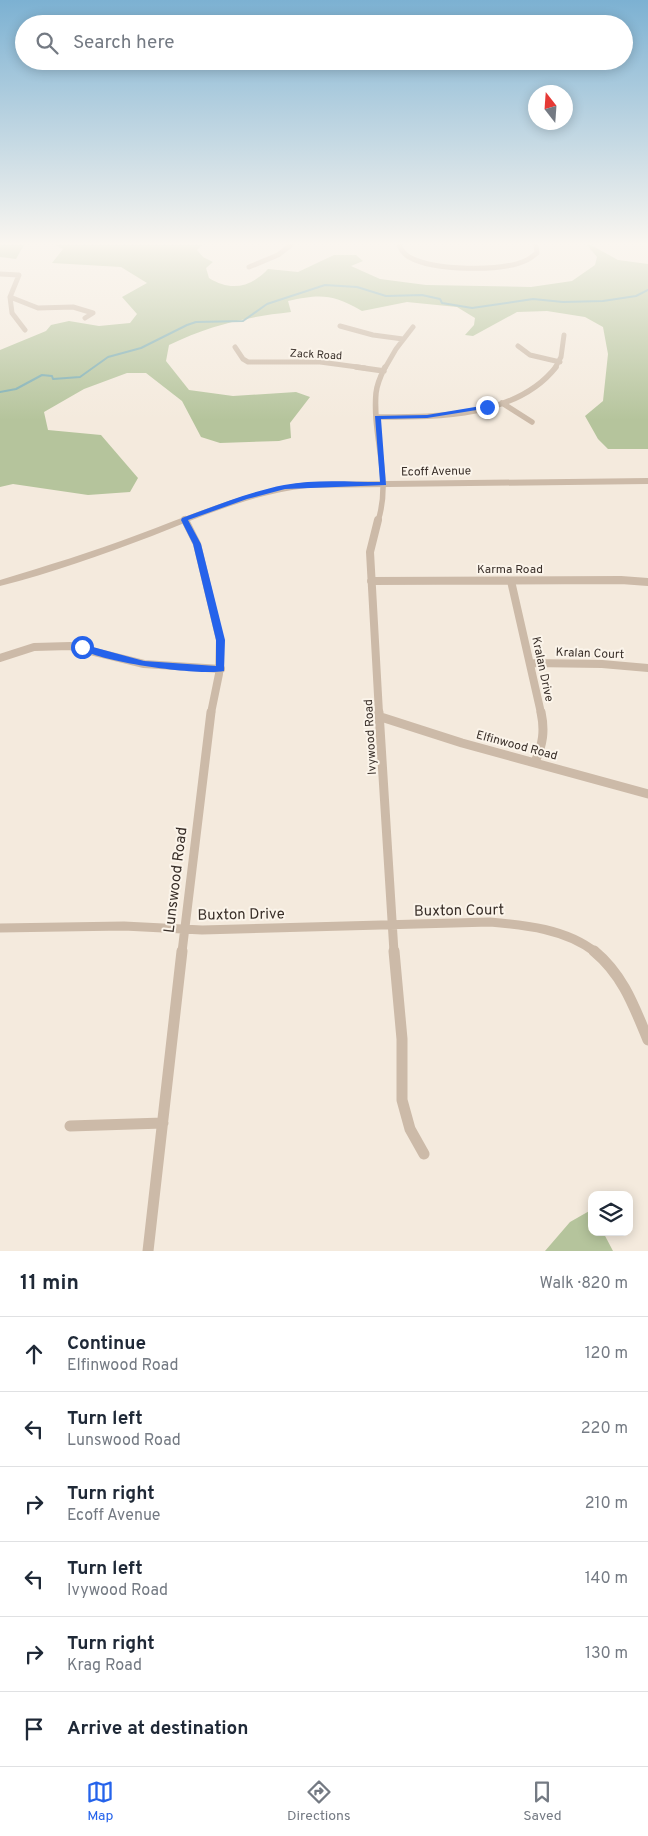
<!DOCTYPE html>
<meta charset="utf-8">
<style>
:root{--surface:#fff;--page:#f6f6f7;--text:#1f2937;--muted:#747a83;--line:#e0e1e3;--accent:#2563eb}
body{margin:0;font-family:Overpass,sans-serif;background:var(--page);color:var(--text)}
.controls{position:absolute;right:15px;bottom:15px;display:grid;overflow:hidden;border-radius:10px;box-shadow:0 2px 12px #0003}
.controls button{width:45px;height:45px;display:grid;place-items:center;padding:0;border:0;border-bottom:1px solid var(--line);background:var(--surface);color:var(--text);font:25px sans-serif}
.compass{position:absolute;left:528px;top:85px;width:45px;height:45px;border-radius:50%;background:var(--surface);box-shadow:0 2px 12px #0003;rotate:343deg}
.stop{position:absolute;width:15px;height:15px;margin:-11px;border:4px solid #2563eb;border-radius:50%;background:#fff}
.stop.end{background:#2563eb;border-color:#fff;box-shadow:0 1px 5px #0008}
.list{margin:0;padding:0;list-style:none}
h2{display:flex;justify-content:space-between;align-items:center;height:65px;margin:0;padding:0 20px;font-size:21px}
h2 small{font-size:16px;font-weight:400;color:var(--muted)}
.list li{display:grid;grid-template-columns:32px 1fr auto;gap:15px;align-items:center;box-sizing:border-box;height:75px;padding:0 20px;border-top:1px solid var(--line)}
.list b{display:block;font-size:19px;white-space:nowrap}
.list p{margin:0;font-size:16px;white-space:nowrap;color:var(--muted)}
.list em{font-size:16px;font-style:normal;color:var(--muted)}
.icon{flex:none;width:28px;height:28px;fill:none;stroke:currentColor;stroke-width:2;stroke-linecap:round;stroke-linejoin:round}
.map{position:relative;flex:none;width:648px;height:1251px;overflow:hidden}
.search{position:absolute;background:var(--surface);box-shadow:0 2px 12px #0003;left:15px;right:15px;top:15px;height:55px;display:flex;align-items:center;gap:12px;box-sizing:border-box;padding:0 18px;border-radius:28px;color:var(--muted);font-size:19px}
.sheet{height:515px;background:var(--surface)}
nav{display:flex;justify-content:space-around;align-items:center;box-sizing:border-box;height:70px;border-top:1px solid var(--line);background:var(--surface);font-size:14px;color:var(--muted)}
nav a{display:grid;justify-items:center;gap:2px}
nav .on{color:var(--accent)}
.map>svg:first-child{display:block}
</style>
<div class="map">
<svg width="648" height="1251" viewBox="0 0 648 1251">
<rect width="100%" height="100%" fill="#f4eadd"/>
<path fill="#b5c49c" d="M 0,245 L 24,245 L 16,259 L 0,257 Z
M 55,245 L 205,245 L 201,246 L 197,250 L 203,257 L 213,262 L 206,268 L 209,278 C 231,292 251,287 268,269 L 298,272 L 334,255 L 356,255 L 363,261 L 351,266 L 380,279 L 426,285 L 531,287 L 572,281 L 595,265 L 597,257 L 587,245 L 591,245 L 618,260 L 648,264 L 648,449 L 608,449 L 598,439 L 585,416 L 603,401 L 608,354 L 603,327 L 585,317 L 547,311 L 517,312 L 473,336 L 465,335 L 474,325 L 475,318 L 457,307 L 407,302 L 362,311 C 332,294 321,294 288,301 L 291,312 C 246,317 210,325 169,345 L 166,361 L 189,390 L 233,396 L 296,392 L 310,397 L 290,423 L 291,438 L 279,441 L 220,443 L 201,437 L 182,401 L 146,373 L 127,373 L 84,389 L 44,412 L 48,430 L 101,435 L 138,478 L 130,492 L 88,495 L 13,484 L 0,487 L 0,350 L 46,331 L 51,325 L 69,321 L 99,326 L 130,323 L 137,314 L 122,297 L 147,283 L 121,267 L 52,263 L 63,249 Z
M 591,1210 L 592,1232 L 603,1232 L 613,1251 L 545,1251 L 570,1222 Z"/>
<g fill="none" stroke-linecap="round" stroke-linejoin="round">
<path stroke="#7badb2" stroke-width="2" d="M 0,392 L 16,389 L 42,375 L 52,376 L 53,379 L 80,377 L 108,357 L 141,348 L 187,325 L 196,322 L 243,321 L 267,304 L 325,285 L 357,287 L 386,296 L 422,295 L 440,299 L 442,303 L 472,308 L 533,299 L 563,302 L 603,301 L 636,296 L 648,290"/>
<path stroke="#ccbaa8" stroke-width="5" d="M 399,245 C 401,250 404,254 409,257 C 434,271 502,272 527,260 C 531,258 534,255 537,253 L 536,245
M 249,267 L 278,255 L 291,245
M 0,274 L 19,275 L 10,297 L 38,308 L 73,307 L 93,313 L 85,318
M 10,297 L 12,313 L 25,330
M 340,326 L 373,335 L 403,339
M 518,346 L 530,355 L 560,362
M 235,347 L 243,359 L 248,362 L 320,362 L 365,368
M 385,368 L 396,349 L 413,327
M 555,368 L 561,357 L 564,335"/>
<path stroke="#ccbaa8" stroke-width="5.5" d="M 356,367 L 384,371
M 502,403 L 532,422
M 377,417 C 436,417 516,418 556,367
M 184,519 L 185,521
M 378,521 C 392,478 372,437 376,393 C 377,384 381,375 385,367"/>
<path stroke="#ccbaa8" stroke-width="8" d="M 185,520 L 197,544 L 220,640 L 219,674 L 211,713
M 378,520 L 370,552 L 379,713
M 371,581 L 621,580 L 648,582
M 511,581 L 541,713
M 0,658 L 34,647 L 70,646 L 144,664 L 221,669
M 531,663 L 602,664 L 648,668"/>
<path stroke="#ccbaa8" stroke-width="9" d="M 379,712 L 394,952
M 381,717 L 462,743 L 648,794
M 535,762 C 543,744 545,731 541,712
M 0,928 L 124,926 L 202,930 L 490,922 C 525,925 566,929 595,952
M 182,952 L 211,712"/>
<path stroke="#ccbaa8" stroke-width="11" d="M 394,951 L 402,1039 L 402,1100 L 410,1129 L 424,1154
M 594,951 C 623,975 634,1006 648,1040
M 70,1126 L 163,1123
M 148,1251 L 182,951"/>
<path fill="#ccbaa8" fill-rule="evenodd" d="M 648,478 L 648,484 L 307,488 C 252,494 203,516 152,536 C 102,555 51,573 0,586 L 0,580 C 46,566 92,552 137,535 C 194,514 247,490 307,482 Z"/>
</g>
<linearGradient id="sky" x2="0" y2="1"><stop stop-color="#7cb1d2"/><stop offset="0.58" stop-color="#faf6f0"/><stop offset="1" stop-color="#faf6f0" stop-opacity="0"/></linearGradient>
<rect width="648" height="420" fill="url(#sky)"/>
<path fill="#2563eb" d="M 487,405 L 489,408 L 427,418 L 381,419 L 386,485 L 285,489 L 247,499 L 188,520 L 201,544 L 225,640 L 224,671 C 200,676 95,662 78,647 L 82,644 L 144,661 L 216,666 L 216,640 L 193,544 L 181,520 L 182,518 C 215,506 249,492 284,485 C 315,479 349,482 380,482 L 375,416 L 427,415 Z"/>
<g text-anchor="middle" stroke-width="4" stroke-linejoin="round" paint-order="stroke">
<g font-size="11" fill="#392f29" stroke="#fbf4ea">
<text transform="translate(316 354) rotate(3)" y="4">Zack Road</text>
</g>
<g font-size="12" fill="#392f29" stroke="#fbf4ea">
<text transform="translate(436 471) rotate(-1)" y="4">Ecoff Avenue</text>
<text x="510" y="573">Karma Road</text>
<text transform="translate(590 653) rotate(2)" y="4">Kralan Court</text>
<text transform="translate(543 669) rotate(78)" y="4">Kralan Drive</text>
<text transform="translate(370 737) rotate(-93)" y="4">Ivywood Road</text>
<text transform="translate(517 745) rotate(15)" y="4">Elfinwood Road</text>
</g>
<g font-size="15" fill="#392f29" stroke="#fbf4ea">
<text transform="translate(175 880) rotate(-83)" y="5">Lunswood Road</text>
<text transform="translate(459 910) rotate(-1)" y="5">Buxton Court</text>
<text transform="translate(241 914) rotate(-1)" y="5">Buxton Drive</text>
</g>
</g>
</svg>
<div class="controls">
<button><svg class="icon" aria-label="layers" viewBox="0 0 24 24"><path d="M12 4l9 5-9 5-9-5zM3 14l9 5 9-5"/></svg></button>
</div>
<svg class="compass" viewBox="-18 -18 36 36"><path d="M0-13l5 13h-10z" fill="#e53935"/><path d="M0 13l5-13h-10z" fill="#747a83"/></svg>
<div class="stop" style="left:82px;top:647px"></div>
<div class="stop end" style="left:487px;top:407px"></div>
<div class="search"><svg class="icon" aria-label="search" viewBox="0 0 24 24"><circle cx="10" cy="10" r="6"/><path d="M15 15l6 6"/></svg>Search here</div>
</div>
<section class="sheet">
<h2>11 min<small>Walk · 820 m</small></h2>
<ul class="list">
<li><svg class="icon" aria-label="ahead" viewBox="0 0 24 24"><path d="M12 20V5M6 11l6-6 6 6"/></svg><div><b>Continue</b><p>Elfinwood Road</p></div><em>120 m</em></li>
<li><svg class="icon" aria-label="left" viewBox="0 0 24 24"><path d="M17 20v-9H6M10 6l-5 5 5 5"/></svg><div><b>Turn left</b><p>Lunswood Road</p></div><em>220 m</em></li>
<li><svg class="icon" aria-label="right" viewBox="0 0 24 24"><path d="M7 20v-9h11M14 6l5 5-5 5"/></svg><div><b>Turn right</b><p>Ecoff Avenue</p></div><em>210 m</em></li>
<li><svg class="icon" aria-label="left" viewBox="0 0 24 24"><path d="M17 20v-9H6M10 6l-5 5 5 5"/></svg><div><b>Turn left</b><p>Ivywood Road</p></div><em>140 m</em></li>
<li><svg class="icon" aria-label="right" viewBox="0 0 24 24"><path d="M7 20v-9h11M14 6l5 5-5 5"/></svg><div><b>Turn right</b><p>Krag Road</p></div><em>130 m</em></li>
<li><svg class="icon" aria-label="arrive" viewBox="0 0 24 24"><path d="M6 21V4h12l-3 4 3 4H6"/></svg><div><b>Arrive at destination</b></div></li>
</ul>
</section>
<nav>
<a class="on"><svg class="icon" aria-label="map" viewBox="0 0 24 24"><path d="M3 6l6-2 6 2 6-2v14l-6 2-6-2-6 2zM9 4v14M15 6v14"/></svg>Map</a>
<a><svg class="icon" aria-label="directions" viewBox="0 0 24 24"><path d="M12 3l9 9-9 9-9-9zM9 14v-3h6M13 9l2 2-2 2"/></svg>Directions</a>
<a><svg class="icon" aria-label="saved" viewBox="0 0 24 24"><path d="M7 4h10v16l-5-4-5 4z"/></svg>Saved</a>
</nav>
